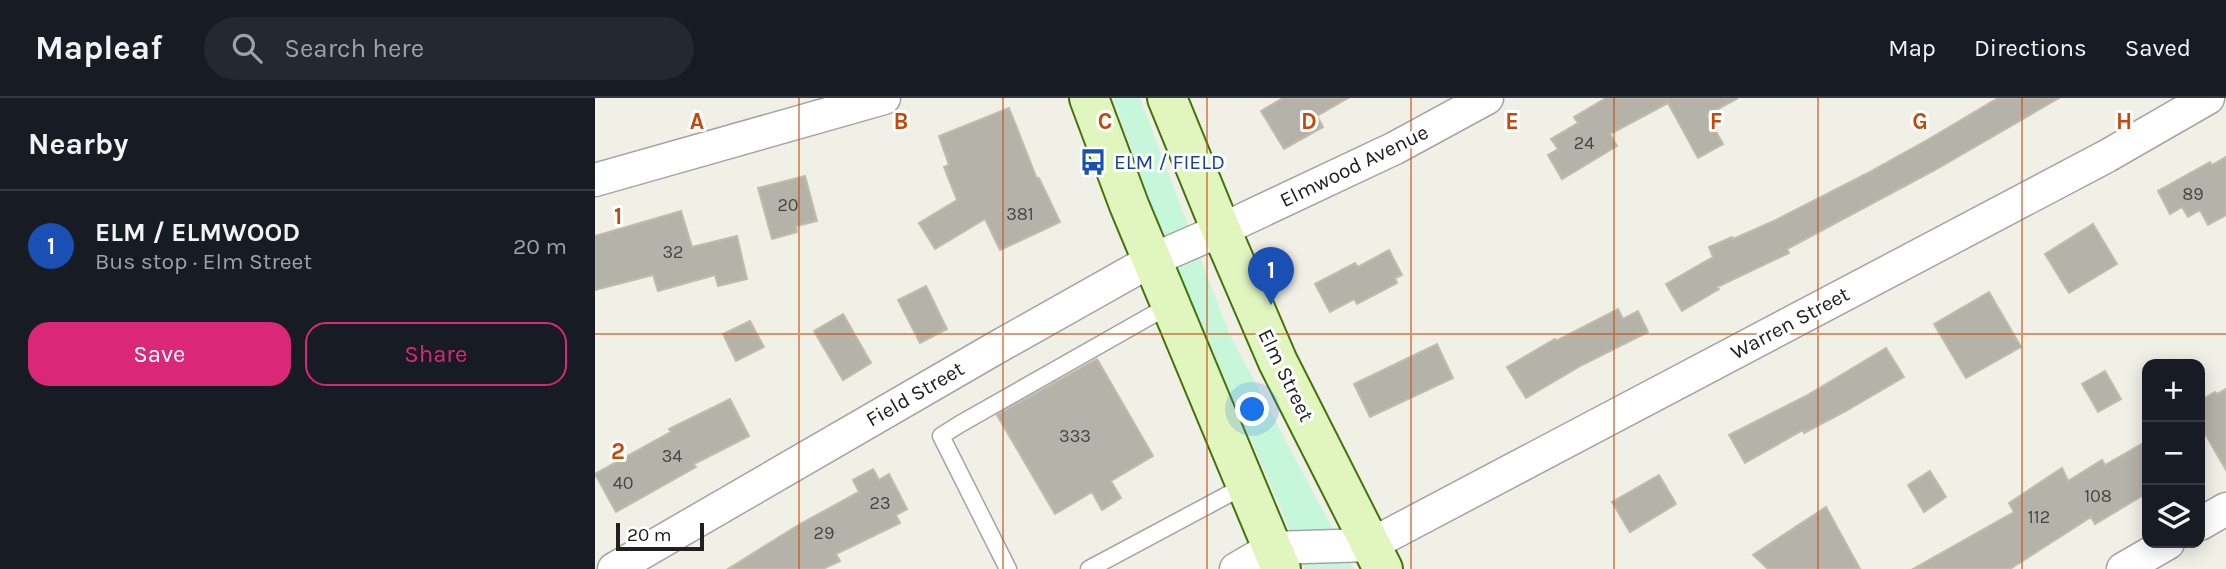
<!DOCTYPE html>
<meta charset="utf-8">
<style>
:root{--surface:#171b24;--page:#242831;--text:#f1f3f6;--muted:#9ea1a6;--line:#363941;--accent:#db2777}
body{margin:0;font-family:Karla,sans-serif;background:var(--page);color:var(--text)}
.controls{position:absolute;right:21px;bottom:21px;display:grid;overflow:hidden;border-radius:14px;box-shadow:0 4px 18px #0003}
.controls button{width:63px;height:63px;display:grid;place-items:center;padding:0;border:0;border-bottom:2px solid var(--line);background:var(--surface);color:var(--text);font:35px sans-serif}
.scale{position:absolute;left:21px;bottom:18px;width:88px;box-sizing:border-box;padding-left:7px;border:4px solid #202020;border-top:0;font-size:19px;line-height:24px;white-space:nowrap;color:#202020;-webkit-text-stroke:5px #fff;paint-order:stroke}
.you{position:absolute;left:658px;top:312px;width:24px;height:24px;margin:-18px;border:5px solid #fff;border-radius:50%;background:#1a73e8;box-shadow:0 0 0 10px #1a73e833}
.badge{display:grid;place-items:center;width:46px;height:46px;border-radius:50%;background:var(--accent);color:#fff;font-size:23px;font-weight:700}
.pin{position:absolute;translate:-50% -58px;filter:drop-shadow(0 2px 4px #0008)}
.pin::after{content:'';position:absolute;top:37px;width:24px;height:21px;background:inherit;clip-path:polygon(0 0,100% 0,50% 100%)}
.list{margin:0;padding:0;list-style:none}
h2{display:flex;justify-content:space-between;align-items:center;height:91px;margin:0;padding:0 28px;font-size:30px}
h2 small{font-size:23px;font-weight:400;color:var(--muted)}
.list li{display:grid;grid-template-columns:46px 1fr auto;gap:21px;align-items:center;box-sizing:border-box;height:112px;padding:0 28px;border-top:2px solid var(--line)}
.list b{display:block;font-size:26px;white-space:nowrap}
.list p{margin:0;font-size:23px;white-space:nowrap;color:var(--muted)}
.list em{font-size:23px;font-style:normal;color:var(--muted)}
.actions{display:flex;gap:14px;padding:21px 28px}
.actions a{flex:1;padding:16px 0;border:2px solid var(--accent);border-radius:21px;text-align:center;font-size:24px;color:var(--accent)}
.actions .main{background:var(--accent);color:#fff}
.icon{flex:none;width:38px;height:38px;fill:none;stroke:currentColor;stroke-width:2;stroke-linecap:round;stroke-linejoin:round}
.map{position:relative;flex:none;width:1631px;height:471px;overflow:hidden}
header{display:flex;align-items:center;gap:42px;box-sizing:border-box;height:98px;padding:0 35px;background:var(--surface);border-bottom:2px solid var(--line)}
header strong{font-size:33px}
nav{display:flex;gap:38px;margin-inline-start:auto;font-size:24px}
.search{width:490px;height:63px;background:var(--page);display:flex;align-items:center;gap:18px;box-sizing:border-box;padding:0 24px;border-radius:38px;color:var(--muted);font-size:26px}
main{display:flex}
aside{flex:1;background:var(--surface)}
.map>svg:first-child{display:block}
</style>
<header>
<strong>Mapleaf</strong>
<div class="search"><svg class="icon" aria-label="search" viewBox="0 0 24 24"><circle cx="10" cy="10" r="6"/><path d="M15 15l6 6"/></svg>Search here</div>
<nav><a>Map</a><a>Directions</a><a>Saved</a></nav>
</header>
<main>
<aside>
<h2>Nearby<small></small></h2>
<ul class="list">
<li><span class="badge" style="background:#1a4fb4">1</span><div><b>ELM / ELMWOOD</b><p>Bus stop · Elm Street</p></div><em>20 m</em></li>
</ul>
<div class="actions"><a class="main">Save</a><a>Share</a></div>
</aside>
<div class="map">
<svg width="1631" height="471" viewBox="0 0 1631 471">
<rect width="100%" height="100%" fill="#f0f0e7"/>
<path fill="#c7f7db" d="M 518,0 L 545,0 L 634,235 L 759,471 L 709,471 L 693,428 L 561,121 Z"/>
<path fill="#b5b3a9" stroke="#c1bcaa" stroke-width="2" d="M 688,0 L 753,0 L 722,18 L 728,29 L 689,51 L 666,13 Z
M 1011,0 L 1143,0 L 1112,17 L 1128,46 L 1103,60 L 1073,5 L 1015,36 L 1022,48 L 967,81 L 953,57 L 963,51 L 956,41 L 983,25 L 979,19 Z
M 1403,0 L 1464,0 L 1340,72 L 1192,151 L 1194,155 L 1122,189 L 1124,191 L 1087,213 L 1071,186 L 1118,159 L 1114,149 L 1137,139 L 1138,141 L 1179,123 L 1271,76 L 1334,41 Z
M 414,10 L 442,81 L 444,80 L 465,124 L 405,152 L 390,121 L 340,151 L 324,125 L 362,102 L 349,69 L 354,67 L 344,38 Z
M 1631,59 L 1631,117 L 1613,127 L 1605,112 L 1593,119 L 1587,109 L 1575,116 L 1563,93 L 1615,64 L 1617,67 Z
M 210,78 L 222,123 L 201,128 L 202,134 L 177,141 L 163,90 Z
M 86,113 L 97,149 L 142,138 L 152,181 L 123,188 L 120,177 L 63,193 L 58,177 L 0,192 L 0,138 Z
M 1498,126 L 1522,166 L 1474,195 L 1450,156 Z
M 794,152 L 807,177 L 800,180 L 802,185 L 762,206 L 759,201 L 735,214 L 720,186 L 760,165 L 763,169 Z
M 331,188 L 352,231 L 325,245 L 303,202 Z
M 1394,194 L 1426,249 L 1371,280 L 1339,226 Z
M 1023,211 L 1028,221 L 1043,213 L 1053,234 L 987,267 L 931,300 L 912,269 L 960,241 L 961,243 Z
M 248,216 L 276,265 L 248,282 L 219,233 Z
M 155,223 L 169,249 L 141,263 L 128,236 Z
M 842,246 L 858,280 L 775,319 L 759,286 Z
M 1291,250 L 1309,279 L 1251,313 L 1209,335 L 1208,332 L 1150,365 L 1134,337 L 1211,298 Z
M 502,261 L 558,358 L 516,383 L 526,400 L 507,412 L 497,394 L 460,416 L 402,317 Z
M 1510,273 L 1526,301 L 1503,314 L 1487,286 Z
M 1631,291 L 1631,372 L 1605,327 L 1605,303 L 1620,294 L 1622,296 Z
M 135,301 L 154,338 L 99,366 L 101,369 L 21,414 L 0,376 L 76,334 L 74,331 Z
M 1552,343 L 1552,395 L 1500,426 L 1496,419 L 1415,471 L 1318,471 L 1419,414 L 1414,405 L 1467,370 L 1473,383 L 1507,362 L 1510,367 Z
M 278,371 L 284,382 L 294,376 L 312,411 L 301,417 L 305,425 L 241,456 L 245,463 L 228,471 L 133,471 L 205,426 L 264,394 L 258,382 Z
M 1335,373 L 1351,399 L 1329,414 L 1313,387 Z
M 1064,377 L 1081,406 L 1035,434 L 1017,404 Z
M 1231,409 L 1265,471 L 1173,471 L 1158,457 Z"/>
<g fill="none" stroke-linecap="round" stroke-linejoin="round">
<defs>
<path id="lane" d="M 413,471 L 346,338 L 365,326 L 575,207
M 494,471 L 651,387"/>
<path id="street" d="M 0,82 L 289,0
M 1605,426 L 1631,411
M 19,471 L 399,251 L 557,162 L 626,132 L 800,50 L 892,0
M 641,471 L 677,450 L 775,447 L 1512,58 L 1613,0
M 1528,471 L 1573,445"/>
<path id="secondary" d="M 494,0 L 534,107 L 686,471
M 572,0 L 626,132 L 683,264 L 788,471"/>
</defs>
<use href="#lane" stroke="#a4a4a4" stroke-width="19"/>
<use href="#street" stroke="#a4a4a4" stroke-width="35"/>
<use href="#secondary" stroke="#45730b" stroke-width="42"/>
<use href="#lane" stroke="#fff" stroke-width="16"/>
<use href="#street" stroke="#fff" stroke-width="32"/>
<use href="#secondary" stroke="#e1f6be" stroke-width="38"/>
</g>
<path fill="none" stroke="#c5490b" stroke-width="2" stroke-opacity="0.55" d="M 204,0 L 204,471M 408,0 L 408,471M 612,0 L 612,471M 816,0 L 816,471M 1019,0 L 1019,471M 1223,0 L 1223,471M 1427,0 L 1427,471M 0,236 L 1631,236"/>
<defs>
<symbol id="bus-bare" viewBox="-9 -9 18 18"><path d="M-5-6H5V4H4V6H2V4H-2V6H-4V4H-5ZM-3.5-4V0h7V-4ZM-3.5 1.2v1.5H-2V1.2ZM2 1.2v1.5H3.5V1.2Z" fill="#1a4fb4" stroke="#fff" stroke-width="2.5" paint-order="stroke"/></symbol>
</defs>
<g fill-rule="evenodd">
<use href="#bus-bare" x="479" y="45" width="38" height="38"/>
</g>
<g text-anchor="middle" stroke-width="6" stroke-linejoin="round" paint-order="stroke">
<g font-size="18" fill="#454542">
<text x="989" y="51">24</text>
<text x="1598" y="102">89</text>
<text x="193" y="113">20</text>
<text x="425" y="122">381</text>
<text x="78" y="160">32</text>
<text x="480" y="344">333</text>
<text x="77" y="364">34</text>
<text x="28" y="391">40</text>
<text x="1503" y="404">108</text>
<text x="285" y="411">23</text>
<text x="1444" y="425">112</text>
<text x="229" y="441">29</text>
</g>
<g font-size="21" fill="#164399" stroke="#fff" text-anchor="start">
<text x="519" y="71">ELM / FIELD</text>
</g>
<g font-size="21" fill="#202020" stroke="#fff">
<text transform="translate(759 68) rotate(-26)" y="7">Elmwood Avenue</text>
<text transform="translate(1195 225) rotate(-28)" y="7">Warren Street</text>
<text transform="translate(691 277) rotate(64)" y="7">Elm Street</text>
<text transform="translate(320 296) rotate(-30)" y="7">Field Street</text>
</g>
</g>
<g font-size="23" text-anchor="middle" font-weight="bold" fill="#c5490b" stroke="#fff" stroke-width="6" stroke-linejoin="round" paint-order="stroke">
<text x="102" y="31">A</text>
<text x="306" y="31">B</text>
<text x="510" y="31">C</text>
<text x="714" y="31">D</text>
<text x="917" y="31">E</text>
<text x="1121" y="31">F</text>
<text x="1325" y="31">G</text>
<text x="1529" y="31">H</text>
<text x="23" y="126">1</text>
<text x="23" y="361">2</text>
</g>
</svg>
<div class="controls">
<button>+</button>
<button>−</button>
<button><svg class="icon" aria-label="layers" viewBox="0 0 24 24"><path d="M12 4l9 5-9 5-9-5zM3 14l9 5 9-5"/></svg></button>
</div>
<div class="scale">20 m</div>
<div class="you"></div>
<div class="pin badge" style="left:676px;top:207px;background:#1a4fb4">1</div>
</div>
</main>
